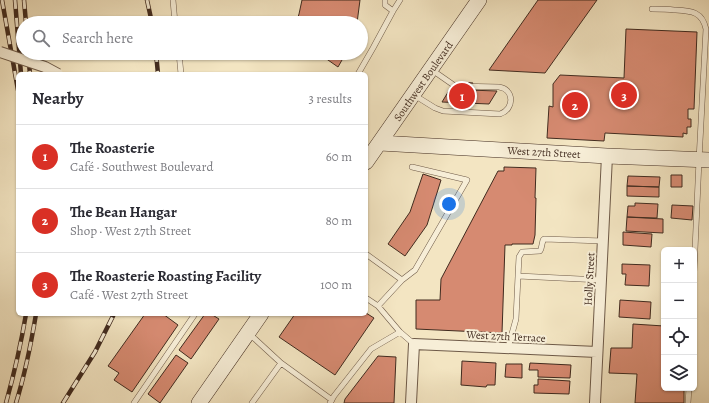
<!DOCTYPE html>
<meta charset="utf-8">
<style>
:root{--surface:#fff;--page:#f2f2f3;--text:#2b2b33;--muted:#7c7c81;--line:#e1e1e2;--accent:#d93025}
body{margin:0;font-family:Alegreya,serif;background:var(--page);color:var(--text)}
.controls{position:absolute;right:12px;bottom:12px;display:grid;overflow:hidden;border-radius:6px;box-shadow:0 1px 3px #0004}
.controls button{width:36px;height:36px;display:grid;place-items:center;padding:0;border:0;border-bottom:1px solid var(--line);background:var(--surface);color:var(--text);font:20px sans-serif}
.you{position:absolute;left:449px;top:204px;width:14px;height:14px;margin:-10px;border:3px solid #fff;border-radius:50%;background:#1a73e8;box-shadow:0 0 0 6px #1a73e833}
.badge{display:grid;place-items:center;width:26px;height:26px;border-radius:50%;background:var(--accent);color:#fff;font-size:13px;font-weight:700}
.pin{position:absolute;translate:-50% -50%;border:2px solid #fff;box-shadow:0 1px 4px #0006}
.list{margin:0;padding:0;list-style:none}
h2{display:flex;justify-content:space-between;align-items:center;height:52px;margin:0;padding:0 16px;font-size:17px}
h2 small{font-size:13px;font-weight:400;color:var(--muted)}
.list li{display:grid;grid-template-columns:26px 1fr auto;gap:12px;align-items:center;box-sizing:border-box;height:64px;padding:0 16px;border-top:1px solid var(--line)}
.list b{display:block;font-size:15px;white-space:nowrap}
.list p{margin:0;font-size:13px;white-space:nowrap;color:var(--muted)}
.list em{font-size:13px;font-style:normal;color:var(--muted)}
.icon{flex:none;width:22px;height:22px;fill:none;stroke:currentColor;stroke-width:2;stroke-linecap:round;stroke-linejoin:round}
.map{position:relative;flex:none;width:709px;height:403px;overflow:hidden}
.search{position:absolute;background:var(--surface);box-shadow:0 1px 3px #0004;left:16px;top:16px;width:352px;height:44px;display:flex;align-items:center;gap:10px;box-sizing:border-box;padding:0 14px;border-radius:22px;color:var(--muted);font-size:15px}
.panel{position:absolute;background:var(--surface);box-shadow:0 1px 3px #0004;left:16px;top:72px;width:352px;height:244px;border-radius:6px}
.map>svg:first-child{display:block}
</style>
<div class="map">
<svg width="709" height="403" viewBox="0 0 709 403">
<rect width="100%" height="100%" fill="#f3e5c2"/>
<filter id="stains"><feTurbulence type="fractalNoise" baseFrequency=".005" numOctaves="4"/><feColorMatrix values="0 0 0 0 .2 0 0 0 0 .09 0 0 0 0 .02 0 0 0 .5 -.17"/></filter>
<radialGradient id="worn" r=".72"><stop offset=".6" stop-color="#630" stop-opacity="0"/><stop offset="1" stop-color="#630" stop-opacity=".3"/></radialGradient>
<path fill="#d68a71" stroke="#412b1f" d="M 302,0 L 360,0 L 357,23 L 296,23 L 299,14 Z
M 538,0 L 597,0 L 545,73 L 489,70 Z
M 626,29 L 697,32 L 694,109 L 688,109 L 688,119 L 691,119 L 691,127 L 687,127 L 687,134 L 683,133 L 683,137 L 605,133 L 604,141 L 547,138 L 549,106 L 553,107 L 553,84 L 560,75 L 624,78 Z
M 318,53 L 346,53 L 338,67 Z
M 462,82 L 473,83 L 468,90 L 497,91 L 489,104 L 442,102 L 450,89 L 457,90 Z
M 504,167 L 536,168 L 535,198 L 536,198 L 535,235 L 533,244 L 512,244 L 512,245 L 505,245 L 502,333 L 416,329 L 416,300 L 440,300 L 441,279 L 498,171 L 504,171 Z
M 423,174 L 441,180 L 427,225 L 405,256 L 388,244 L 410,212 Z
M 671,175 L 682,175 L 682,187 L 671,187 Z
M 628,176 L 660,177 L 659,187 L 627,186 Z
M 627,186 L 659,187 L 659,197 L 627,196 Z
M 635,203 L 658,204 L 657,218 L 627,217 L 628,206 L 635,206 Z
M 672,205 L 693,206 L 692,220 L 671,218 Z
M 627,217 L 663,219 L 663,233 L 626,231 Z
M 623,232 L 652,234 L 651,247 L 623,245 Z
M 622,264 L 650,265 L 649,286 L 625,285 L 626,274 L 622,274 Z
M 620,300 L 651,302 L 650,319 L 619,317 Z
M 366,313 L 374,318 L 335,375 L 279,337 L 295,314 L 366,314 Z
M 145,314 L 163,314 L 178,325 L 132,392 L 114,380 L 119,373 L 108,366 Z
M 205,314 L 211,314 L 219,319 L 191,359 L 179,350 Z
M 633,324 L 664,326 L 664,388 L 684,388 L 684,403 L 635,403 L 637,374 L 609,373 L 611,348 L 632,348 Z
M 176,355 L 188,363 L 160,403 L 148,394 Z
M 378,356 L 396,357 L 394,403 L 344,403 L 345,399 Z
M 462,361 L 496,363 L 495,385 L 487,385 L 486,387 L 461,385 Z
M 530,363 L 571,365 L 570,378 L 538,377 L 538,370 L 529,370 Z
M 506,364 L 522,364 L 522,378 L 505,377 Z
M 538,379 L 570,381 L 569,394 L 534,393 L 534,385 L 538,385 Z"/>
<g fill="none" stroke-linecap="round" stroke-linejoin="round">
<defs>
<path id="lane" d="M 173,0 L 175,23
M 385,0 L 385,5 L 393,11
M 652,9 C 659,9 667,9 674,10 C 691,11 702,11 706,29 L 699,160 L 694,272
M 179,53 L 181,74
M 358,74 L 373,48 L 393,11 L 400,0
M 414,95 L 435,108 L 443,111 L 500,114 C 515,109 514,89 499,87 L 455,86 L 432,70
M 366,254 L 402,280
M 518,276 L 519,257 L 522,252 L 540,251 L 541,249 L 543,240 L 544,239 L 603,241
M 366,298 L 378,306 L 402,280 L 415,270 L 467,180 L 412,167
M 378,306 L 400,332 L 414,344
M 249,334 L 255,339 L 281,363
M 508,348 L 516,319 L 518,276 L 601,280
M 134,403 L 195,314
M 252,403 L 281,363 L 332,400
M 330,403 L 334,396 L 371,349 L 400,332
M 688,403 L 689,388"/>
<path id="street" d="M 411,403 L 414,344 L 597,352
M 595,403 L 607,156"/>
<path id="secondary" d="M 380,143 L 607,156 L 709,160
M 366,162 L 479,0
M 199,403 L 261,314"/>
</defs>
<use href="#lane" stroke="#6e5a48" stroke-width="6"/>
<use href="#street" stroke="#6e5a48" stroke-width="12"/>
<use href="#secondary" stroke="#412b1f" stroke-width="16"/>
<use href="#lane" stroke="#f7eed7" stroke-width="5"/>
<use href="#street" stroke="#f7eed7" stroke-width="10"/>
<use href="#secondary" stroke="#f7eed7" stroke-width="15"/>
<defs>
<path id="rail" d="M 2,0 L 18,90
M 15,0 L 21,74
M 24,0 L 26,23
M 147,0 L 152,23
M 28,53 L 30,74
M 156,53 L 158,74
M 6,403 C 14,374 21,344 26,314
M 16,403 C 25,374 31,344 36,314
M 63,403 L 95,352 L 114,314"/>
</defs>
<use href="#rail" stroke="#412b1f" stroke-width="4.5"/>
<use href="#rail" stroke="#f7eed7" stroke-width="3" stroke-dasharray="9" stroke-linecap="butt"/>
<defs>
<path id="street-bridge" d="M 0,52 L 45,67 L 58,74"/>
</defs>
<use href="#street-bridge" stroke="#6e5a48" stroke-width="12" stroke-linecap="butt"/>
<use href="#street-bridge" stroke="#f7eed7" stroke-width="10"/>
</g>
<g text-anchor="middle" stroke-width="4" stroke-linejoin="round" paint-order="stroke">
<g font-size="11" fill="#412b1f" stroke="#f7eed7">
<text transform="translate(423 81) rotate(-55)" y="4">Southwest Boulevard</text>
<text transform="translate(544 152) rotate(3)" y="4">West 27th Street</text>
<text transform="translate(589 279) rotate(-87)" y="4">Holly Street</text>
<text transform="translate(506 336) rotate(3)" y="4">West 27th Terrace</text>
</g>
</g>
<rect width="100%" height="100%" filter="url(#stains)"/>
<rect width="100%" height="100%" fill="url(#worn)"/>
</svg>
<div class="controls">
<button>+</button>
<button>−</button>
<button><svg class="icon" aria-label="locate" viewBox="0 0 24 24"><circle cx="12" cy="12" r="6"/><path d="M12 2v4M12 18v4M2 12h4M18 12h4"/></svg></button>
<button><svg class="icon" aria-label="layers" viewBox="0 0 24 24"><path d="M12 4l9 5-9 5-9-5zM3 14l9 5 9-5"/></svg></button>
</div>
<div class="you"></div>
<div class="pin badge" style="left:462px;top:96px">1</div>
<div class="pin badge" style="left:575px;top:105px">2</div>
<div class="pin badge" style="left:624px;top:95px">3</div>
<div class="search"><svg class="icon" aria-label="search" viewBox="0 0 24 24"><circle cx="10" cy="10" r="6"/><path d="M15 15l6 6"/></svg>Search here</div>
<section class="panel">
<h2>Nearby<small>3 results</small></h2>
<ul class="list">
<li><span class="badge">1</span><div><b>The Roasterie</b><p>Café · Southwest Boulevard</p></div><em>60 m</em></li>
<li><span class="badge">2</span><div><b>The Bean Hangar</b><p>Shop · West 27th Street</p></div><em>80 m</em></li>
<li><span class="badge">3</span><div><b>The Roasterie Roasting Facility</b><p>Café · West 27th Street</p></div><em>100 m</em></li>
</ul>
</section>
</div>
